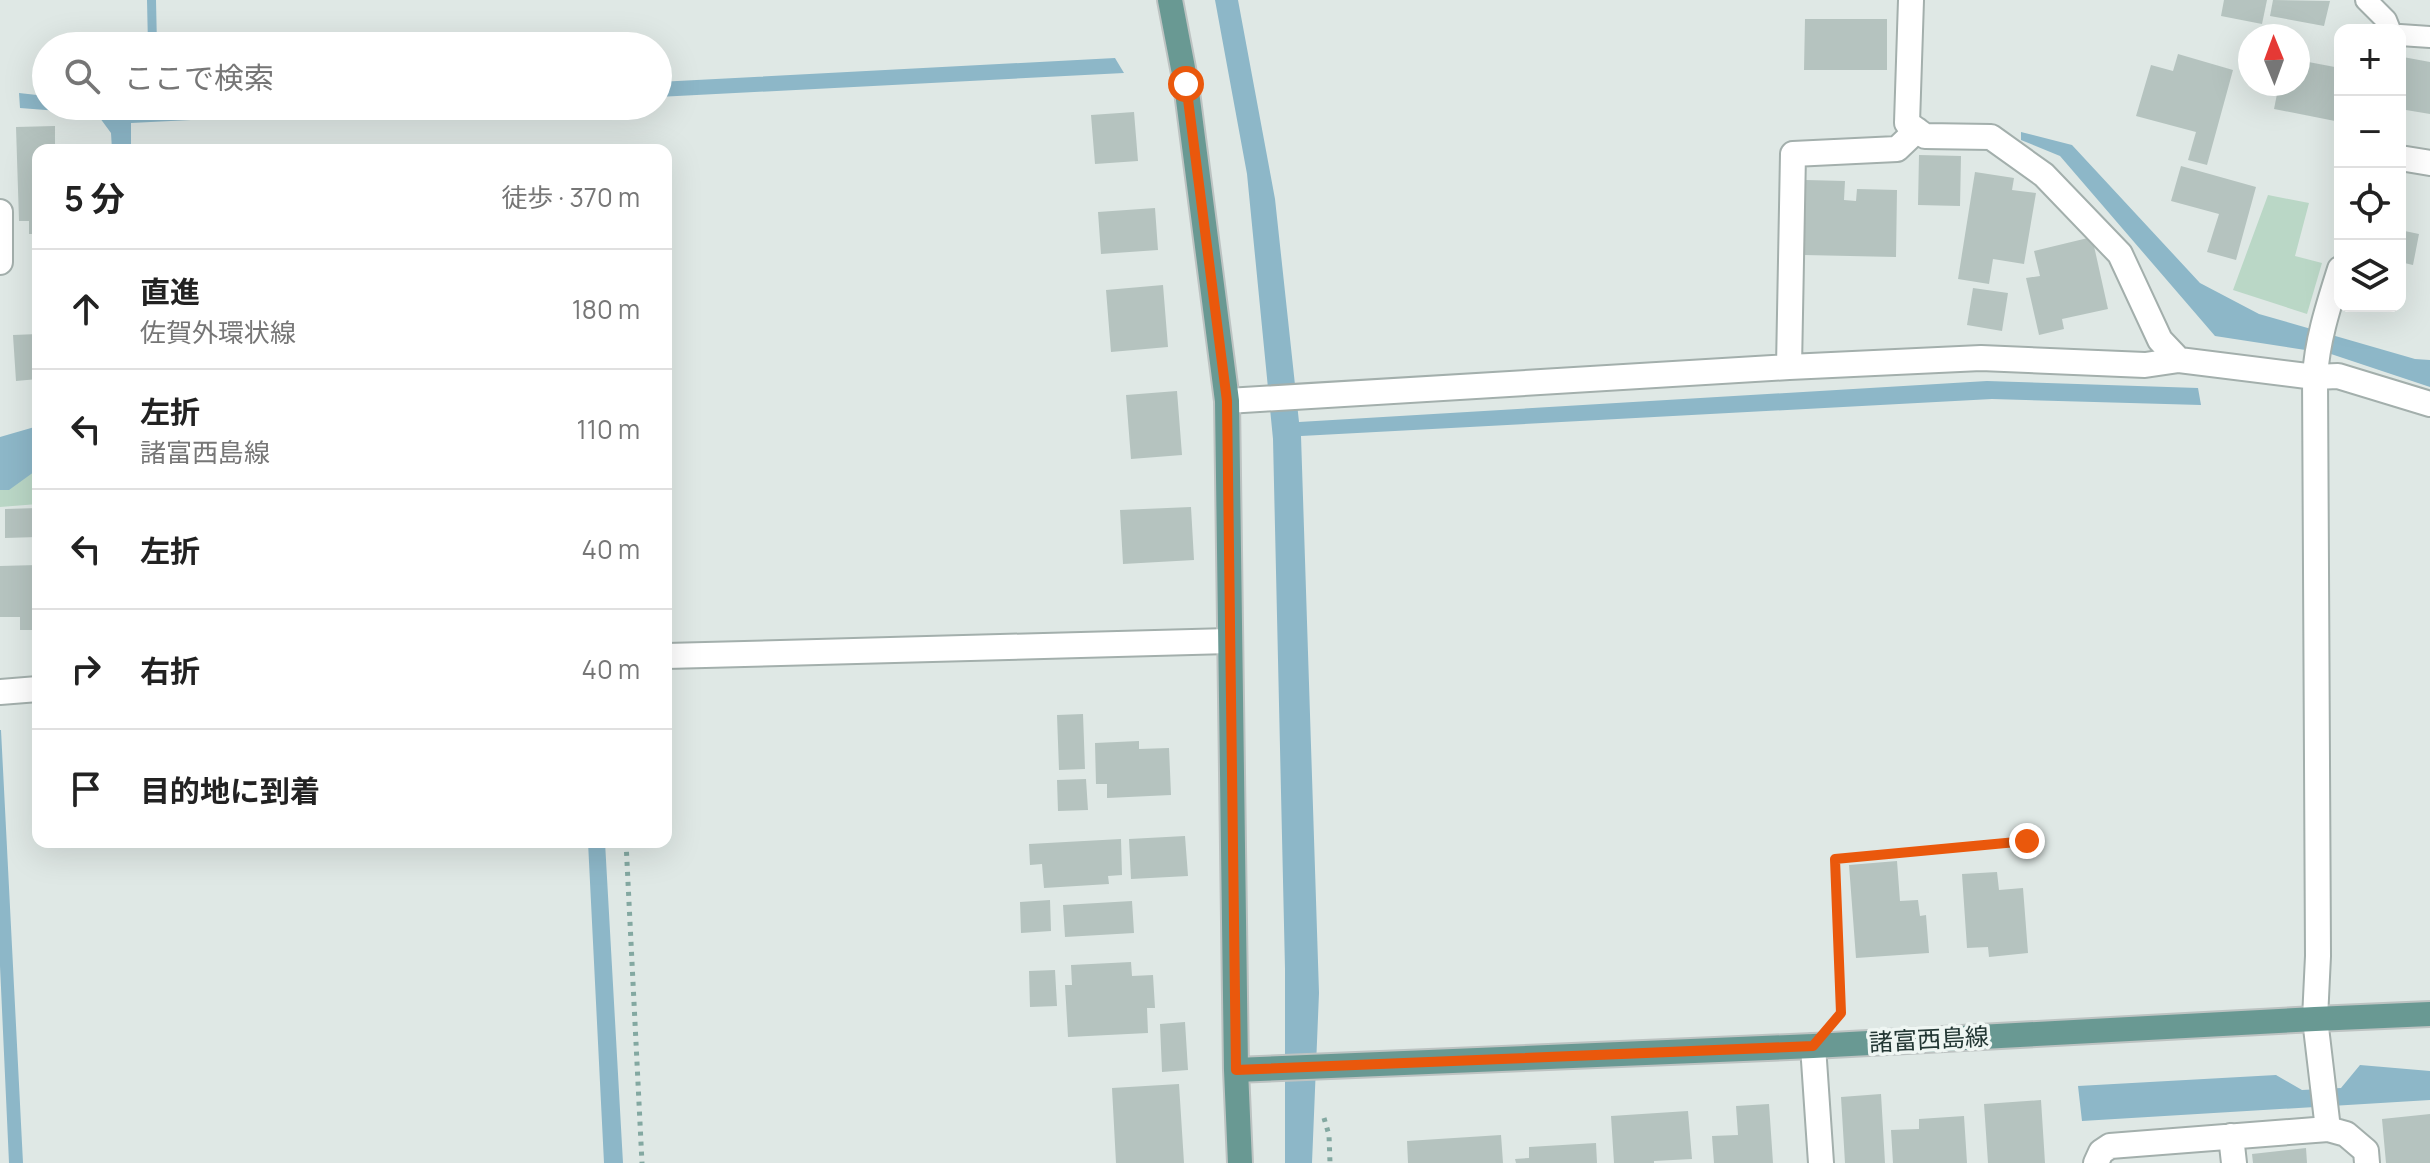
<!DOCTYPE html>
<html lang="ja">
<meta charset="utf-8">
<style>
:root{--surface:#fff;--page:#f6f6f6;--text:#222;--muted:#767676;--line:#e0e0e0}
body{margin:0;font-family:Manrope,"Noto Sans JP",sans-serif;background:var(--page);color:var(--text)}
.controls{position:absolute;right:24px;top:24px;display:grid;overflow:hidden;border-radius:16px;box-shadow:0 8px 32px #0002}
.controls button{width:72px;height:72px;display:grid;place-items:center;padding:0;border:0;border-bottom:2px solid var(--line);background:var(--surface);color:var(--text);font:40px sans-serif}
.compass{position:absolute;left:2238px;top:24px;width:72px;height:72px;border-radius:50%;background:var(--surface);box-shadow:0 8px 32px #0002;rotate:359deg}
.stop{position:absolute;width:24px;height:24px;margin:-18px;border:6px solid #ea580c;border-radius:50%;background:#fff}
.stop.end{background:#ea580c;border-color:#fff;box-shadow:0 2px 8px #0008}
.list{margin:0;padding:0;list-style:none}
h2{display:flex;justify-content:space-between;align-items:center;height:104px;margin:0;padding:0 32px;font-size:34px}
h2 small{font-size:26px;font-weight:400;color:var(--muted)}
.list li{display:grid;grid-template-columns:52px 1fr auto;gap:24px;align-items:center;box-sizing:border-box;height:120px;padding:0 32px;border-top:2px solid var(--line)}
.list b{display:block;font-size:30px;white-space:nowrap}
.list p{margin:0;font-size:26px;white-space:nowrap;color:var(--muted)}
.list em{font-size:26px;font-style:normal;color:var(--muted)}
.icon{flex:none;width:44px;height:44px;fill:none;stroke:currentColor;stroke-width:2;stroke-linecap:round;stroke-linejoin:round}
.map{position:relative;flex:none;width:2430px;height:1163px;overflow:hidden}
.search{position:absolute;background:var(--surface);box-shadow:0 8px 32px #0002;left:32px;top:32px;width:640px;height:88px;display:flex;align-items:center;gap:20px;box-sizing:border-box;padding:0 28px;border-radius:44px;color:var(--muted);font-size:30px}
.panel{position:absolute;background:var(--surface);box-shadow:0 8px 32px #0002;left:32px;top:144px;width:640px;height:704px;border-radius:16px}
.map>svg:first-child{display:block}
</style>
<div class="map">
<svg width="2430" height="1163" viewBox="0 0 2430 1163">
<rect width="100%" height="100%" fill="#dfe8e5"/>
<path fill="#bad7c6" d="M 2268,195 L 2309,203 L 2295,256 L 2322,263 L 2307,314 L 2233,290 Z
M 38,432 L 38,504 L 0,507 L 0,446 Z"/>
<path fill="#8db7c8" d="M 147,0 L 156,0 L 157,46 L 148,46 Z
M 1215,0 L 1238,0 L 1275,199 L 1299,422 L 1987,381 L 2198,388 L 2201,405 L 1992,399 L 1301,436 L 1319,993 L 1312,1163 L 1285,1163 L 1285,969 L 1273,439 L 1247,174 Z
M 1115,58 L 1124,73 L 658,97 L 658,82 Z
M 19,93 L 46,96 L 46,106 L 470,106 L 131,123 L 131,150 L 112,150 L 111,133 L 97,114 L 20,108 Z
M 2021,132 L 2072,145 L 2200,283 L 2259,314 L 2415,359 L 2430,360 L 2430,387 L 2331,354 L 2215,336 L 2060,156 L 2021,140 Z
M 38,426 L 38,469 L 9,490 L 0,490 L 0,437 Z
M 0,730 L 1,730 L 23,1163 L 9,1163 L 0,966 Z
M 588,842 L 605,842 L 623,1163 L 604,1163 Z
M 2360,1065 L 2430,1071 L 2430,1100 L 2082,1121 L 2078,1086 L 2276,1075 L 2302,1090 L 2341,1088 Z"/>
<path fill="#b5c3bf" d="M 2224,0 L 2267,0 L 2262,24 L 2221,16 Z
M 2273,0 L 2330,1 L 2324,26 L 2270,16 Z
M 1805,19 L 1887,19 L 1887,70 L 1804,70 Z
M 2178,54 L 2233,70 L 2207,165 L 2188,160 L 2196,132 L 2136,116 L 2151,65 L 2173,71 Z
M 2403,57 L 2430,62 L 2430,114 L 2400,109 L 2400,72 Z
M 2298,60 L 2340,68 L 2340,122 L 2274,109 L 2279,84 L 2298,84 Z
M 1134,112 L 1138,161 L 1095,164 L 1091,115 Z
M 55,126 L 55,150 L 38,150 L 38,234 L 29,234 L 29,221 L 19,221 L 16,127 Z
M 1919,155 L 1961,156 L 1960,206 L 1918,205 Z
M 2181,166 L 2256,187 L 2236,260 L 2207,252 L 2219,214 L 2171,201 Z
M 1975,172 L 2014,178 L 2012,190 L 2036,193 L 2024,264 L 1993,259 L 1989,284 L 1958,279 Z
M 1806,180 L 1845,181 L 1844,200 L 1856,201 L 1857,189 L 1897,190 L 1896,257 L 1804,255 Z
M 1155,208 L 1158,250 L 1101,254 L 1098,212 Z
M 2400,230 L 2419,234 L 2413,265 L 2400,262 Z
M 2092,237 L 2108,309 L 2062,319 L 2064,329 L 2039,335 L 2026,278 L 2040,276 L 2034,251 Z
M 1163,285 L 1168,347 L 1111,352 L 1106,290 Z
M 1973,288 L 2008,293 L 2002,331 L 1967,325 Z
M 38,334 L 38,379 L 16,381 L 13,335 Z
M 1177,391 L 1182,455 L 1131,459 L 1126,395 Z
M 1191,507 L 1194,560 L 1123,564 L 1120,510 Z
M 38,508 L 38,537 L 5,538 L 5,509 Z
M 38,565 L 38,630 L 20,630 L 20,617 L 0,617 L 0,566 Z
M 1083,714 L 1085,769 L 1059,770 L 1057,715 Z
M 1139,741 L 1139,749 L 1169,748 L 1171,795 L 1107,798 L 1107,784 L 1096,784 L 1095,743 Z
M 1086,779 L 1088,810 L 1058,811 L 1057,780 Z
M 1185,836 L 1188,876 L 1131,879 L 1129,839 Z
M 1121,839 L 1122,875 L 1108,876 L 1109,884 L 1044,888 L 1042,864 L 1030,865 L 1029,844 Z
M 1897,861 L 1900,901 L 1918,900 L 1920,916 L 1926,915 L 1929,953 L 1856,958 L 1849,865 Z
M 1997,872 L 1999,890 L 2023,888 L 2028,953 L 1989,957 L 1988,947 L 1967,948 L 1962,874 Z
M 1050,900 L 1051,931 L 1021,933 L 1020,902 Z
M 1132,901 L 1134,933 L 1065,937 L 1063,905 Z
M 1131,962 L 1132,976 L 1153,975 L 1155,1008 L 1147,1008 L 1148,1033 L 1068,1037 L 1065,985 L 1072,985 L 1071,965 Z
M 1055,970 L 1057,1006 L 1030,1007 L 1029,971 Z
M 1185,1022 L 1188,1070 L 1162,1072 L 1160,1024 Z
M 1179,1084 L 1184,1163 L 1116,1163 L 1112,1088 Z
M 1881,1094 L 1885,1163 L 1845,1163 L 1841,1097 Z
M 2041,1100 L 2045,1163 L 1988,1163 L 1984,1104 Z
M 1769,1104 L 1773,1163 L 1714,1163 L 1712,1136 L 1738,1135 L 1736,1106 Z
M 1688,1111 L 1692,1159 L 1654,1161 L 1654,1163 L 1614,1163 L 1611,1116 Z
M 2430,1114 L 2430,1163 L 2386,1163 L 2382,1119 Z
M 1964,1116 L 1967,1163 L 1893,1163 L 1891,1130 L 1919,1129 L 1919,1119 Z
M 1501,1135 L 1503,1163 L 1408,1163 L 1407,1141 Z
M 1596,1143 L 1597,1163 L 1516,1163 L 1515,1159 L 1529,1158 L 1529,1147 Z
M 2306,1148 L 2307,1163 L 2253,1163 L 2252,1154 Z"/>
<g fill="none" stroke-linecap="round" stroke-linejoin="round">
<defs>
<path id="service" d="M 2366,0 L 2386,20 L 2390,30
M 2400,35 L 2430,37"/>
<path id="minor" d="M 1911,0 L 1907,123 L 1925,136 L 1991,137 L 2044,175 L 2120,254 L 2160,340 L 2179,360
M 2400,158 L 2430,163
M 0,212 L 0,262
M 1789,367 L 1793,154 L 1897,149 L 1917,130
M 1227,401 L 1789,367 L 1981,358 L 2145,365 L 2179,360 L 2315,377 L 2338,376 L 2430,404
M 1813,1046 L 1821,1163
M 2328,1129 L 2315,1019 L 2318,956 L 2315,377 C 2317,340 2329,304 2340,269
M 2231,1136 L 2234,1163
M 2096,1163 L 2101,1152 L 2110,1146 L 2328,1129 L 2346,1134 L 2366,1151 L 2367,1163"/>
<path id="tertiary" d="M 666,656 L 1229,641
M 0,692 L 38,689"/>
<path id="primary" d="M 1170,0 L 1186,84 L 1227,401 L 1236,1070 L 1240,1163
M 1236,1070 L 1813,1046 L 2315,1019 L 2430,1014"/>
</defs>
<use href="#service" stroke="#a3afac" stroke-width="24"/>
<use href="#minor" stroke="#a3afac" stroke-width="28"/>
<use href="#tertiary" stroke="#a3afac" stroke-width="28"/>
<use href="#primary" stroke="#bdc3c2" stroke-width="28"/>
<path stroke="#83a8a1" stroke-width="5" stroke-dasharray="4 6" stroke-linecap="butt" d="M 626,842 L 642,1163
M 1839,1016 L 1841,1013 L 1835,859 L 2027,841
M 1324,1118 L 1329,1135 L 1330,1163"/>
<use href="#service" stroke="#fff" stroke-width="20"/>
<use href="#minor" stroke="#fff" stroke-width="24"/>
<use href="#tertiary" stroke="#fff" stroke-width="24"/>
<use href="#primary" stroke="#699993" stroke-width="24"/>
</g>
<g fill="none" stroke-linecap="round" stroke-linejoin="round">
<path stroke="#ea580c" stroke-width="10" d="M 1186,84 L 1227,401 L 1236,1070 L 1813,1046 L 1841,1013 L 1835,859 L 2027,841"/>
</g>
<g text-anchor="middle" stroke-width="7" stroke-linejoin="round" paint-order="stroke">
<g font-size="24" fill="#223633" stroke="#eff6f3">
<text transform="translate(1929 1040) rotate(-3)" y="8">諸富西島線</text>
</g>
</g>
</svg>
<div class="controls">
<button>+</button>
<button>−</button>
<button><svg class="icon" aria-label="locate" viewBox="0 0 24 24"><circle cx="12" cy="12" r="6"/><path d="M12 2v4M12 18v4M2 12h4M18 12h4"/></svg></button>
<button><svg class="icon" aria-label="layers" viewBox="0 0 24 24"><path d="M12 4l9 5-9 5-9-5zM3 14l9 5 9-5"/></svg></button>
</div>
<svg class="compass" viewBox="-18 -18 36 36"><path d="M0-13l5 13h-10z" fill="#e53935"/><path d="M0 13l5-13h-10z" fill="#767676"/></svg>
<div class="stop" style="left:1186px;top:84px"></div>
<div class="stop end" style="left:2027px;top:841px"></div>
<div class="search"><svg class="icon" aria-label="search" viewBox="0 0 24 24"><circle cx="10" cy="10" r="6"/><path d="M15 15l6 6"/></svg>ここで検索</div>
<section class="panel">
<h2>5 分<small>徒歩 · 370 m</small></h2>
<ul class="list">
<li><svg class="icon" aria-label="ahead" viewBox="0 0 24 24"><path d="M12 20V5M6 11l6-6 6 6"/></svg><div><b>直進</b><p>佐賀外環状線</p></div><em>180 m</em></li>
<li><svg class="icon" aria-label="left" viewBox="0 0 24 24"><path d="M17 20v-9H6M10 6l-5 5 5 5"/></svg><div><b>左折</b><p>諸富西島線</p></div><em>110 m</em></li>
<li><svg class="icon" aria-label="left" viewBox="0 0 24 24"><path d="M17 20v-9H6M10 6l-5 5 5 5"/></svg><div><b>左折</b></div><em>40 m</em></li>
<li><svg class="icon" aria-label="right" viewBox="0 0 24 24"><path d="M7 20v-9h11M14 6l5 5-5 5"/></svg><div><b>右折</b></div><em>40 m</em></li>
<li><svg class="icon" aria-label="arrive" viewBox="0 0 24 24"><path d="M6 21V4h12l-3 4 3 4H6"/></svg><div><b>目的地に到着</b></div></li>
</ul>
</section>
</div>
